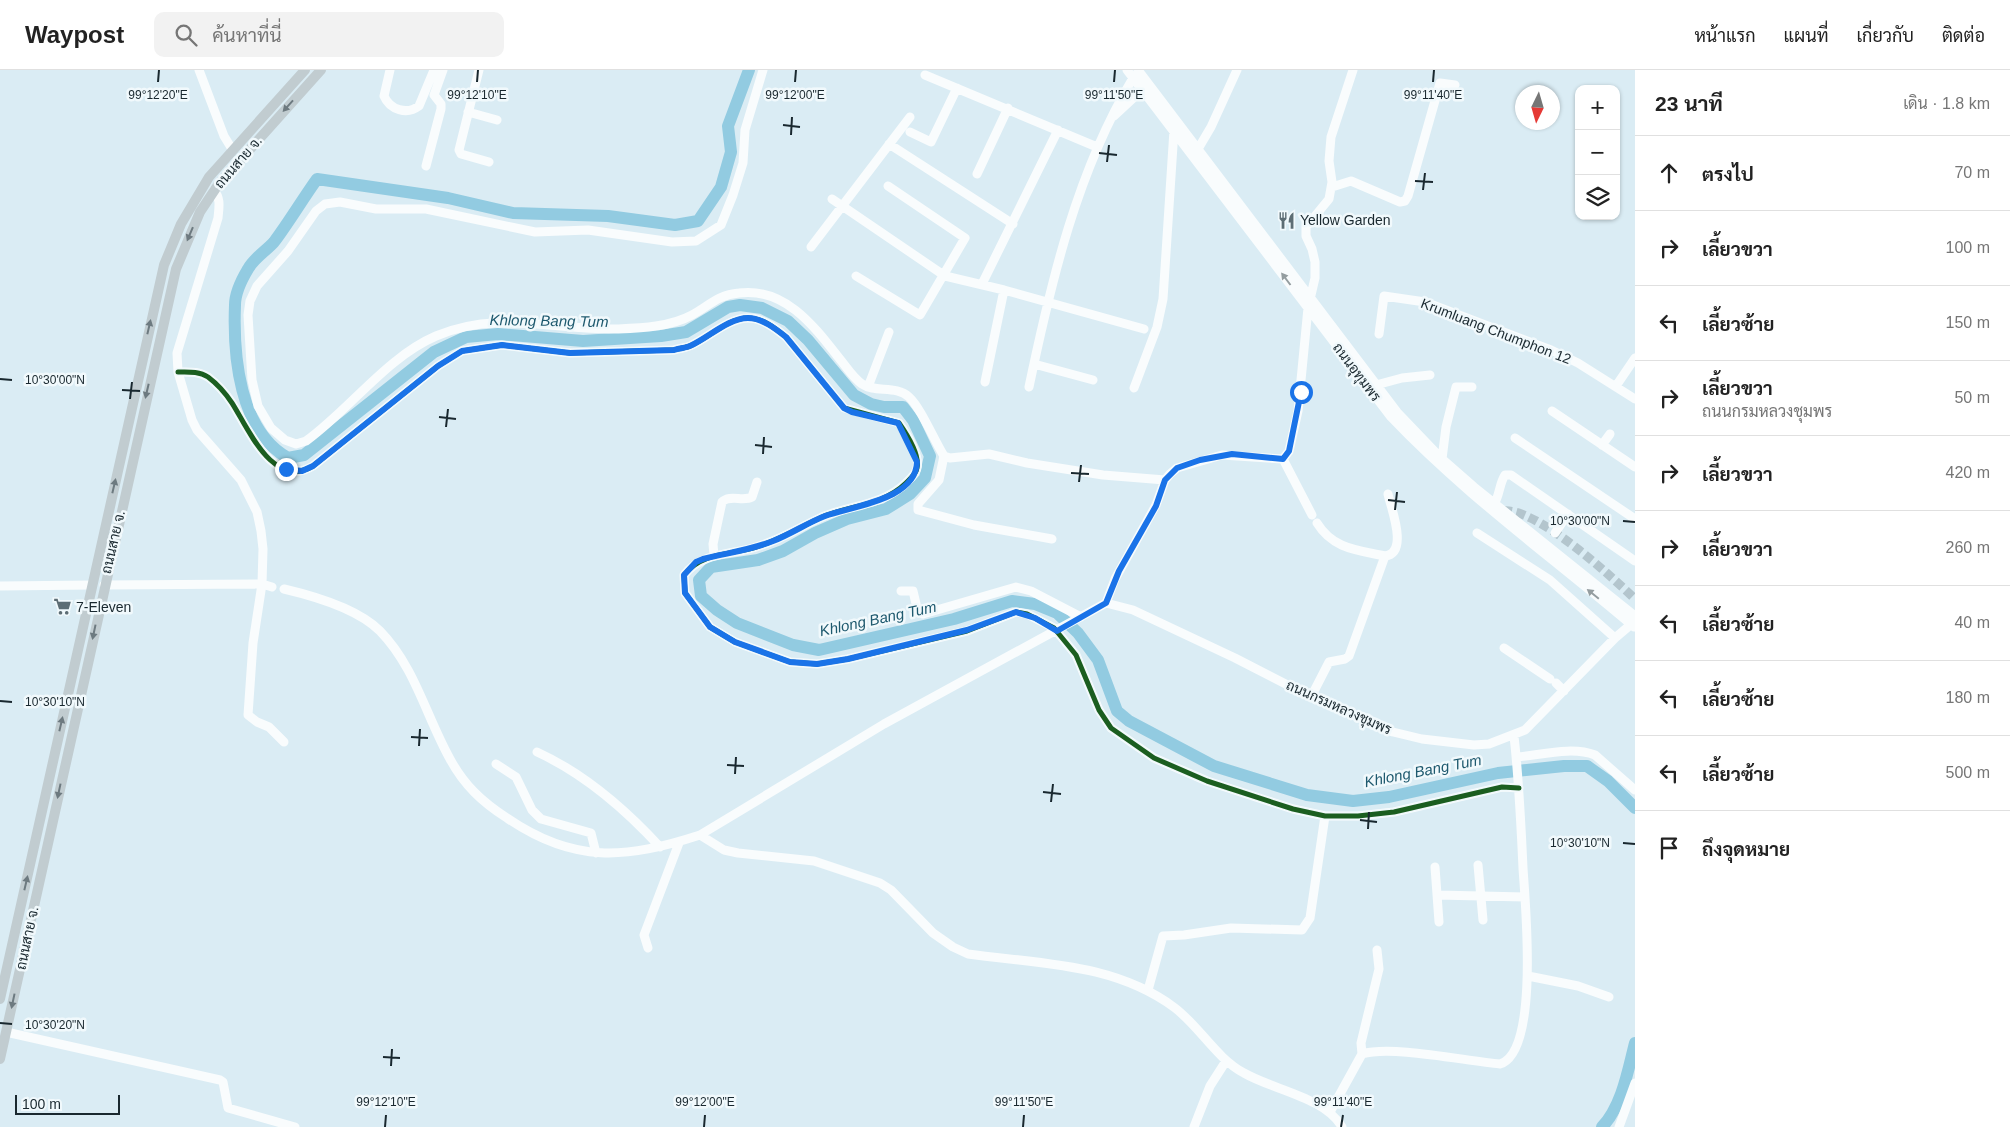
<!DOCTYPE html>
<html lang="th">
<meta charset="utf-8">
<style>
:root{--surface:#fff;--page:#f2f2f2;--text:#222;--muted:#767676;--line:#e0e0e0}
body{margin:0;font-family:Arial,Sarabun,sans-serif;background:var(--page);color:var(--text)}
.controls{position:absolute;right:15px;top:15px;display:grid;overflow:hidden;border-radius:10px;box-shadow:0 1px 4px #0004}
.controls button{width:45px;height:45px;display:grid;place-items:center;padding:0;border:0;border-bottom:1px solid var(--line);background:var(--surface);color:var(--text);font:25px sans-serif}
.compass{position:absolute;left:1515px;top:15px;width:45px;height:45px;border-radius:50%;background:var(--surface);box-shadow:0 1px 4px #0004;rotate:185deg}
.scale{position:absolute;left:15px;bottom:12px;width:105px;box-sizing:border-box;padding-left:5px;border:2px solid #19282f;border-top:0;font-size:14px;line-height:18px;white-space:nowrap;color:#19282f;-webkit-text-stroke:4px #f1f9fc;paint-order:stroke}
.stop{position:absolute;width:15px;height:15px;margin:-11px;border:4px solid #1a73e8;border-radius:50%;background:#fff}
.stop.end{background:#1a73e8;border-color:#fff;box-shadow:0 1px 5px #0008}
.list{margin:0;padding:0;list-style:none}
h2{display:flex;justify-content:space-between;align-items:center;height:65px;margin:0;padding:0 20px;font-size:21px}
h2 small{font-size:16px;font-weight:400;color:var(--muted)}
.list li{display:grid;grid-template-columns:32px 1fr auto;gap:15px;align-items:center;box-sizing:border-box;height:75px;padding:0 20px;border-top:1px solid var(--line)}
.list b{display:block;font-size:19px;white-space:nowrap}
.list p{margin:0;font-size:16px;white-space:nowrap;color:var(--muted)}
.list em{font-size:16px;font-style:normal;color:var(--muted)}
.icon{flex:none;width:28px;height:28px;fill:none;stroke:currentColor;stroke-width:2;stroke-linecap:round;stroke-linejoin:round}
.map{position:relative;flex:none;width:1635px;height:1057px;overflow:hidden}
header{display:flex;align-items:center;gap:30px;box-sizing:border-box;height:70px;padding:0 25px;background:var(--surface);border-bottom:1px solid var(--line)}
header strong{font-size:24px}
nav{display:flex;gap:28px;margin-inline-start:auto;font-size:18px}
.search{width:350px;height:45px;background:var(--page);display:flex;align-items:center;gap:12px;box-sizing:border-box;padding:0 18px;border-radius:10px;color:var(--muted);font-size:19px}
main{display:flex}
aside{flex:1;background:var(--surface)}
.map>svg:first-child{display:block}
</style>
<header>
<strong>Waypost</strong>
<div class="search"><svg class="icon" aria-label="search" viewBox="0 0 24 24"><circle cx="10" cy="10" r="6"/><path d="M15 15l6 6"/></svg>ค้นหาที่นี่</div>
<nav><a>หน้าแรก</a><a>แผนที่</a><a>เกี่ยวกับ</a><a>ติดต่อ</a></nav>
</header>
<main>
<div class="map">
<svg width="1635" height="1057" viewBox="0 0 1635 1057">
<rect width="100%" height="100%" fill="#daecf4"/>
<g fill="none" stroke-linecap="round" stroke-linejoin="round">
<path stroke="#92cbe1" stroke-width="8" d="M 1634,736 L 1635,736"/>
<path stroke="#92cbe1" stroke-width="12" d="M 749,0 L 728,56 L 731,82 L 721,117 L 698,151 L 675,155 L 608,146 L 513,143 L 448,128 L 317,109 C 302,130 289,152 274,172 C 266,181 254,188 248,199 C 242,209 235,223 235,235 C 233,285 239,361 288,388 L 304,385 L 434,282 L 466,267 L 498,264 L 583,271 L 661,266 L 686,262 L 728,237 L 740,235 L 762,238 L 788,251 L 808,270 L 854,325 L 871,334 L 884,337 L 903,337 L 913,350 L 930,386 L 925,408 L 910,424 L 886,439 L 847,449 L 815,463 L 783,481 L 758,490 L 711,497 L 699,510 L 701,526 L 717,540 L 737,553 L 793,575 L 819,580 L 954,549 L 1012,531 L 1035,534 L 1057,543 L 1078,563 L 1098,590 L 1117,641 L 1129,651 L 1214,696 L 1307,725 L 1353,731 L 1389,727 L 1498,703 L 1564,696 L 1587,696 L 1608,711 L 1635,738
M 1602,1057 C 1622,1036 1628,1000 1635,973"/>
<path stroke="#b3c5cd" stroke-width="9" stroke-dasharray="9 4.5" stroke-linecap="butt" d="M 1503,441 C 1536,437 1611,506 1635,529"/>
<path stroke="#f9fcfd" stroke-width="9" d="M 199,0 L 224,66 L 232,79
M 390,0 L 384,26 C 390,40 407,45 419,36 L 434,0
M 479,0 L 459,80 L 461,84 L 489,92
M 763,0 L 745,60 L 743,93 L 733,125 L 721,155 L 696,171 L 672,172 L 588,160 L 535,162 L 426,139 L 376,139 L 340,132 L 325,134 L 316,141 L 288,181 L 257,216 L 250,231 L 248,245 L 252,310 L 258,336 L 271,358 L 285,370 L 296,374 L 306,371 C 350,339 387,287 436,266 C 497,240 554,260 617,259 C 641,258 670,257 692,245 C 709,236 717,225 739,223 C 785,217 814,256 839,288 C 846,296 852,307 862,314 C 875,323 896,315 909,327 C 921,338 934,370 944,386 L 950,388 L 989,384 L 1027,393 L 1103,405 L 1165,410
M 1127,0 L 1391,347 C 1465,425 1552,487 1634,557
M 1138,0 L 1397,342 L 1442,389 L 1474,417 L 1635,546
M 925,5 L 1097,77
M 468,42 L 497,50
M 1114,46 L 1142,20
M 910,62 L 931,72 L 957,18
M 889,74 L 1013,154
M 1198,79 L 1211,57 L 1237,0
M 426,96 L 441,39 L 441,34 L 434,25 L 443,0
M 977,104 L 1008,38
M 1332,117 L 1351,111 L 1400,132 L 1405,131 L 1408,126 L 1440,13 L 1455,15
M 214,120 C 221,129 219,137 218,148 L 177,283 L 178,302 L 192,350 L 197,360 L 241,410 L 257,442 L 261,461 L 263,479 L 262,514 L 253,573 L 248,645 L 257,652 L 269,657 L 284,672
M 832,129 L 945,206 L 1004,220 L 1144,259
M 811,177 L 910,47
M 856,206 L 920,245 L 965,168 L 888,116
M 982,214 L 1058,60
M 1379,264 L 1384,226 L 1425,232 L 1551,280 L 1578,293 L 1635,329
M 1034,294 L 1093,310
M 178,302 C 188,302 199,301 208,307 C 216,313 226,324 232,333 C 248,358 273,420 313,396 L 438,296 L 462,281 L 502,275 L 570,283 L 674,280 C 680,278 687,278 692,275 C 709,267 729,248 748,248 C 763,248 776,259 786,267 L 844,338 L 899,353 C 906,363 920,385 917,398 C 916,404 910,409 906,413 C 882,436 851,435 822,447 C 800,457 780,470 756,477 C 731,485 702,482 684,505 L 685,523 L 710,557 L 735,572 L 790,592 L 817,594 L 848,589 L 967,561 L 1016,542 L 1027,544 L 1054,558 L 1076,585 L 1099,640 L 1111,658 L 1154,688 L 1207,711 L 1293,739 L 1325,746 L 1358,746 L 1394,742 L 1502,717 L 1519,718
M 985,312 L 1004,220
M 1376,315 L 1402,308 L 1430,305
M 1616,316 L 1635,288
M 868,317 L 889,262
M 1029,317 C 1051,212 1077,101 1133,8
M 1134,318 L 1157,257 L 1163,229 L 1174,60
M 1552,341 L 1635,397
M 1515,368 L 1635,449
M 1602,375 L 1610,364
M 944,386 L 939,410 L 918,434 L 918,440 L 974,455 L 1052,469
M 1283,389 L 1312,445
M 1442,389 L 1446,357 L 1456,317 L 1472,317
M 1494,434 C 1500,425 1499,414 1505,405 L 1511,405 L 1635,491
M 1317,453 C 1333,479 1357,480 1385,486 C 1409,483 1391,438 1388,424
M 1477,463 L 1550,510 L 1615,568
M 1555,463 L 1568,444
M 714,486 L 713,474 L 722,432 C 730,424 743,432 752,427 L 757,412
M 104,515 L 262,514 L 272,517
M 0,516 L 92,515
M 284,519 C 314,526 357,538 380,561 C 415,597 426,646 450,689 C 464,715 482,732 507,748 C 574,794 626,789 700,765 L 884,654 L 1106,533 L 1133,540 L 1235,588 L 1311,627 L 1393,662 L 1422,669 L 1474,675 L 1489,674 L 1525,660 L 1615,568 L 1635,551
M 901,521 L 913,521 L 917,538 L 923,544 L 1016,517 L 1031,521 L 1081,547
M 1106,533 L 1115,509 L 1156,435 L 1165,410 L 1170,404 L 1177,398 L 1222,385 L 1283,389 L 1289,381 L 1298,341 L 1308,238 L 1315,208 L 1315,192 L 1312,179 L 1306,166 L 1306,157 L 1329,129 L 1332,112 L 1329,91 L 1331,67 L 1353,0
M 1504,578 L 1550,609
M 1556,613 L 1564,621
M 1311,627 L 1329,592 L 1345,589 L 1349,586 L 1385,486
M 537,682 C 583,703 626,740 660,777
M 1517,687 C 1541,685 1572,676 1595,685 L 1635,720
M 496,694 L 516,707 L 532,740 L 541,749 L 591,763 L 596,783
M 700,765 L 724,780 L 738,783 L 814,791 L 880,813 L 891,820 L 933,863 L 953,877 L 968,884 C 1040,894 1115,893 1175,938 C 1200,957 1216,988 1244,1003 C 1273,1020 1325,1027 1342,1057
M 1478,795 L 1483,850
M 1435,797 L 1439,852
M 1437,825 L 1525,827
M 648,878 L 644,865 L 679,773
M 1528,906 L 1578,916 L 1609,927
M 1148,920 L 1163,866 L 1184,865 L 1231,858 L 1302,860 L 1310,848 L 1325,746
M 6,962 L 220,1010 L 223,1012 L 228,1038 L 295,1057
M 1362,984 C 1392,975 1465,991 1500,994 C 1540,982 1525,832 1523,798 C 1521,754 1519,710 1514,666
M 1330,1042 L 1362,984 L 1361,973 L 1379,899 L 1377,880
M 1194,1057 L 1210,1016 L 1226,991
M 1619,1057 L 1635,1013"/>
<path stroke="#c1ccd0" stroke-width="10" d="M 0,929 L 164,195 L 181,154 L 209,107 L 305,0
M 0,989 L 176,199 L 200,142 L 218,115 L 321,0"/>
<defs>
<path id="cycleway" d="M 178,302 C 188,302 199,301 208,307 C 216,313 226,324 232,333 C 248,358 273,420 313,396 L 438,296 L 462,281 L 502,275 L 570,283 L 674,280 C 680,278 687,278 692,275 C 709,267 729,248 748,248 C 763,248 776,259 786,267 L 844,338 L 899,353 C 906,363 920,385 917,398 C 916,404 910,409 906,413 C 882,436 851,435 822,447 C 800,457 780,470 756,477 C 731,485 702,482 684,505 L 685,523 L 710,557 L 735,572 L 790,592 L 817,594 L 848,589 L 967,561 L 1016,542 L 1027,544 L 1054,558 L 1076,585 L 1099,640 L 1111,658 L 1154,688 L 1207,711 L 1293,739 L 1325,746 L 1358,746 L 1394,742 L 1502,717 L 1519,718"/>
</defs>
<use href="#cycleway" stroke="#f1f9fc" stroke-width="8"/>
<use href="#cycleway" stroke="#1b5e20" stroke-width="5"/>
</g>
<defs><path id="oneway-solid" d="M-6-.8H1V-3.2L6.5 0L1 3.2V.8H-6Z" transform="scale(1.25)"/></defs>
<g fill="#6d7a80">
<use href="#oneway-solid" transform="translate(288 36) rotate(132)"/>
<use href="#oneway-solid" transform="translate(190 164) rotate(113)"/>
<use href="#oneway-solid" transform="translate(149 257) rotate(-77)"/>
<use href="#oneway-solid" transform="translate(147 321) rotate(103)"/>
<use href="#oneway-solid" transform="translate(114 416) rotate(-77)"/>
<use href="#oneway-solid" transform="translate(94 562) rotate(102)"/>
<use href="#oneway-solid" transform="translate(61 654) rotate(-77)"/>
<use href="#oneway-solid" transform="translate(59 721) rotate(102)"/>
<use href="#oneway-solid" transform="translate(26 813) rotate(-77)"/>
<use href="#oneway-solid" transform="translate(13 931) rotate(102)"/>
</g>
<g fill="#949da0">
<use href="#oneway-solid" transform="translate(1286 209) rotate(-127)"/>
<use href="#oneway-solid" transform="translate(1593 524) rotate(-141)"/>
</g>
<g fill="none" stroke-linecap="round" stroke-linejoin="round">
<path stroke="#1a73e8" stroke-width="6" d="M 286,399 L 302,401 L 313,396 L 438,296 L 462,281 L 502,275 L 570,283 L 674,280 C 680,278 687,278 692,275 C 709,267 729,248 748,248 C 762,248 776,259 786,267 L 844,338 L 852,342 L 898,353 L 917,392 C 916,430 852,436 825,446 C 807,453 791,464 773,471 C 751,480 726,483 703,489 L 696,492 L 684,505 L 685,523 L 710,557 L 735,572 L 790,592 L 817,594 L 848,589 L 967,560 L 1016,542 L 1035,548 L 1057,561 L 1106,533 L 1119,501 L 1156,436 L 1165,410 L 1177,398 L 1200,390 L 1232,384 L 1283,389 L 1289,381 L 1301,322"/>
</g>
<path fill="none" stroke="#19282f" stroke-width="2" d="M 158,12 L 159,0M 477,12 L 478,0M 795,12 L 796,0M 1114,12 L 1115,0M 1433,12 L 1434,0M 783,55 L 800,57M 791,65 L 792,47M 1099,83 L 1117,85M 1107,92 L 1109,75M 1415,111 L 1433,112M 1423,120 L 1425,103M 0,309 L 12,310M 122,320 L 140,321M 130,329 L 132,312M 439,347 L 456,349M 446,357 L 448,339M 755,375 L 772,377M 763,384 L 764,367M 1071,403 L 1089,404M 1079,412 L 1081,395M 1388,430 L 1405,432M 1395,440 L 1397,422M 1623,451 L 1635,452M 0,631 L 12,632M 411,667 L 428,668M 419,676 L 420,659M 727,695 L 744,696M 735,704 L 736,687M 1043,722 L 1061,724M 1051,732 L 1053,714M 1360,750 L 1377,752M 1368,759 L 1369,742M 1623,773 L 1635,774M 0,953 L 12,954M 383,987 L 400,988M 391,996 L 392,979M 385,1057 L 386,1045M 704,1057 L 705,1045M 1023,1057 L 1024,1045M 1341,1057 L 1343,1045"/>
<defs>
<symbol id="restaurant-bare" viewBox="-9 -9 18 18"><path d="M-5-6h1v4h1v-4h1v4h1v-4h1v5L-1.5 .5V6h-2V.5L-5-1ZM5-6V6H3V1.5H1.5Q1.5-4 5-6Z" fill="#5d6d74" stroke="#f1f9fc" stroke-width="2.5" paint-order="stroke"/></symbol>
<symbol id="supermarket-bare" viewBox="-9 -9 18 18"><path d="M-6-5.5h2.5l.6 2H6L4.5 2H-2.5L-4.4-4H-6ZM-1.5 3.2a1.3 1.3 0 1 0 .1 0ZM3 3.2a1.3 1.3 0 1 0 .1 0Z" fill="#5d6d74" stroke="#f1f9fc" stroke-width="2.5" paint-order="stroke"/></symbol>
</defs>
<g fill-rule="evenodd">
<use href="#restaurant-bare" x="1274" y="138" width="25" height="25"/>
<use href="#supermarket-bare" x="50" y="524" width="25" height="25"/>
</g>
<g text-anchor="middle" stroke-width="5" stroke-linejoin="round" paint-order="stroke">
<g font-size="14" fill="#19282f" stroke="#f1f9fc">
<text transform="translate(238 92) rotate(-49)" y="5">ถนนสาย จ.</text>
<text transform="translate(1496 261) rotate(21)" y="5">Krumluang Chumphon 12</text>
<text transform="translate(1357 302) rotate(53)" y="5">ถนนอุทุมพร</text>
<text transform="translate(113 472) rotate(-77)" y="5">ถนนสาย จ.</text>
<text transform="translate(1339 637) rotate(24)" y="5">ถนนกรมหลวงชุมพร</text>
<text transform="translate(27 868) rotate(-78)" y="5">ถนนสาย จ.</text>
</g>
<g font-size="14" fill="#19282f" stroke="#f1f9fc" text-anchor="start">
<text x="1300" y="155">Yellow Garden</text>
<text x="76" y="542">7-Eleven</text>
</g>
<g font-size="15" font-style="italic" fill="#1e596e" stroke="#f1f9fc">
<text transform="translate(549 251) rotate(1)" y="5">Khlong Bang Tum</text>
<text transform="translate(878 549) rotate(-12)" y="5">Khlong Bang Tum</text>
<text transform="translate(1423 701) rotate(-11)" y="5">Khlong Bang Tum</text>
</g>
</g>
<g font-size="12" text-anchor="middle" fill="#19282f" stroke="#f1f9fc" stroke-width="5" stroke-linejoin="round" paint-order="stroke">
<text x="158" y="29">99°12'20"E</text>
<text x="477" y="29">99°12'10"E</text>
<text x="795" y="29">99°12'00"E</text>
<text x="1114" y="29">99°11'50"E</text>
<text x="1433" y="29">99°11'40"E</text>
<text x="55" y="314">10°30'00"N</text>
<text x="1580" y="455">10°30'00"N</text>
<text x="55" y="636">10°30'10"N</text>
<text x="1580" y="777">10°30'10"N</text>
<text x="55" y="959">10°30'20"N</text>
<text x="386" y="1036">99°12'10"E</text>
<text x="705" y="1036">99°12'00"E</text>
<text x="1024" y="1036">99°11'50"E</text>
<text x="1343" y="1036">99°11'40"E</text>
</g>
</svg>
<div class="controls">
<button>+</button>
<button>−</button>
<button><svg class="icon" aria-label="layers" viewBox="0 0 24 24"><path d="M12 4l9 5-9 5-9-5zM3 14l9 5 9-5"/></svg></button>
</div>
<svg class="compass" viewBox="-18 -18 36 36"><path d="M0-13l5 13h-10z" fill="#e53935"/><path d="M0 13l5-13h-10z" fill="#767676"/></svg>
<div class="scale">100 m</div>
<div class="stop" style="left:1301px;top:322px"></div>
<div class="stop end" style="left:286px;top:399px"></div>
</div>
<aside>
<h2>23 นาที<small>เดิน · 1.8 km</small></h2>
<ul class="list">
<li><svg class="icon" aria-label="ahead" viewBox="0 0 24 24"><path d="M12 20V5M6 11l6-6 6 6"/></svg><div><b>ตรงไป</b></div><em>70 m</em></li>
<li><svg class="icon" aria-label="right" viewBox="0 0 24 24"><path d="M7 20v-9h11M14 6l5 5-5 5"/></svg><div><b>เลี้ยวขวา</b></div><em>100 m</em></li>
<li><svg class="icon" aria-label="left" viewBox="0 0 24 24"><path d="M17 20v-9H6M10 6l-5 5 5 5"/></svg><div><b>เลี้ยวซ้าย</b></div><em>150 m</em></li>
<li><svg class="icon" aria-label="right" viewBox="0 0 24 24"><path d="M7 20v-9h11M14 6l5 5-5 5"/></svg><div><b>เลี้ยวขวา</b><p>ถนนกรมหลวงชุมพร</p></div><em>50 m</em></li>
<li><svg class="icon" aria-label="right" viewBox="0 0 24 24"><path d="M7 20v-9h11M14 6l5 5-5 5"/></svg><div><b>เลี้ยวขวา</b></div><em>420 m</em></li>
<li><svg class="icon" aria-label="right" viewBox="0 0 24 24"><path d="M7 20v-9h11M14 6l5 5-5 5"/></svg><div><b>เลี้ยวขวา</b></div><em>260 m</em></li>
<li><svg class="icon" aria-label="left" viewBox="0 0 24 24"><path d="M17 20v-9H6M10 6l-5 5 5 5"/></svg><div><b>เลี้ยวซ้าย</b></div><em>40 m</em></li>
<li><svg class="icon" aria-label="left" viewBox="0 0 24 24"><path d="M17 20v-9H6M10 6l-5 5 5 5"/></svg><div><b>เลี้ยวซ้าย</b></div><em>180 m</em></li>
<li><svg class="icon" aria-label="left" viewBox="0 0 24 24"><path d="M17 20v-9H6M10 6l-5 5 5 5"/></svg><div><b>เลี้ยวซ้าย</b></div><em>500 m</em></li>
<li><svg class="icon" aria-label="arrive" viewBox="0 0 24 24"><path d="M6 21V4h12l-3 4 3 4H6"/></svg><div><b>ถึงจุดหมาย</b></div></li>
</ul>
</aside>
</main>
